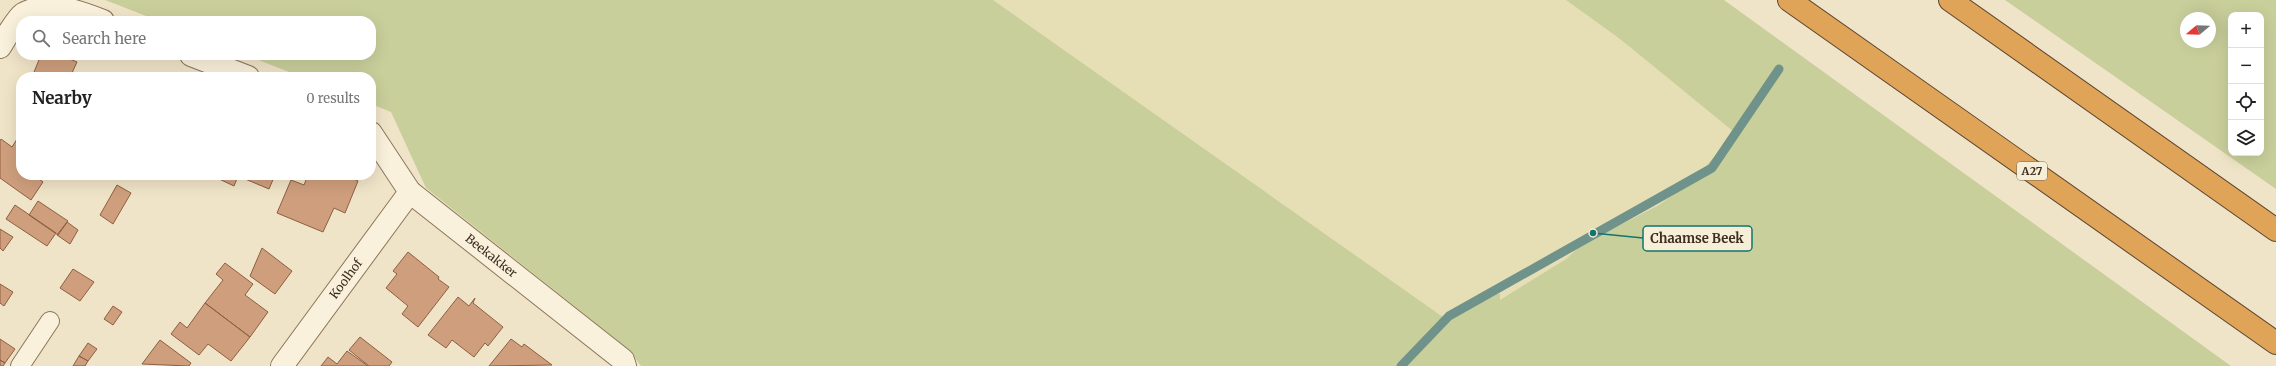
<!DOCTYPE html>
<meta charset="utf-8">
<style>
:root{--surface:#fff;--page:#f6f6f6;--text:#222;--muted:#767676;--line:#e0e0e0}
body{margin:0;font-family:Merriweather,serif;background:var(--page);color:var(--text)}
.controls{position:absolute;right:12px;top:12px;display:grid;overflow:hidden;border-radius:8px;box-shadow:0 4px 16px #0002}
.controls button{width:36px;height:36px;display:grid;place-items:center;padding:0;border:0;border-bottom:1px solid var(--line);background:var(--surface);color:var(--text);font:20px sans-serif}
.compass{position:absolute;left:2180px;top:12px;width:36px;height:36px;border-radius:50%;background:var(--surface);box-shadow:0 4px 16px #0002;rotate:251deg}
.list{margin:0;padding:0;list-style:none}
h2{display:flex;justify-content:space-between;align-items:center;height:52px;margin:0;padding:0 16px;font-size:17px}
h2 small{font-size:13px;font-weight:400;color:var(--muted)}
.icon{flex:none;width:22px;height:22px;fill:none;stroke:currentColor;stroke-width:2;stroke-linecap:round;stroke-linejoin:round}
.map{position:relative;flex:none;width:2276px;height:366px;overflow:hidden}
.search{position:absolute;background:var(--surface);box-shadow:0 4px 16px #0002;left:16px;top:16px;width:360px;height:44px;display:flex;align-items:center;gap:10px;box-sizing:border-box;padding:0 14px;border-radius:16px;color:var(--muted);font-size:15px}
.panel{position:absolute;background:var(--surface);box-shadow:0 4px 16px #0002;left:16px;top:72px;width:360px;height:108px;border-radius:16px}
.map>svg:first-child{display:block}
</style>
<div class="map">
<svg width="2276" height="366" viewBox="0 0 2276 366">
<rect width="100%" height="100%" fill="#f0e4c8"/>
<path fill="#e6deb5" d="M 993,0 L 1566,0 L 1620,39 L 1734,132 L 1698,176 L 1659,205 L 1581,245 L 1566,259 L 1499,301 L 1484,291 L 1443,317 Z"/>
<path fill="#c9cf9b" fill-rule="evenodd" d="M 105,0 L 993,0 L 1443,317 L 1484,291 L 1500,294 L 1500,300 L 1566,259 L 1581,245 L 1659,205 L 1698,176 L 1734,132 L 1620,39 L 1566,0 L 1724,0 L 2231,366 L 641,366 L 628,349 L 426,188 L 391,112 L 371,104 L 371,77 L 302,77 L 246,55 L 371,55 L 371,21 L 159,21 Z
M 2005,0 L 2276,0 L 2276,189 ZM 2231,15 L 2261,15 L 2261,153 L 2231,153 ZM 2186,18 L 2210,18 L 2210,42 L 2186,42 Z"/>
<g fill="none" stroke-linecap="round" stroke-linejoin="round">
<path stroke="#6f938a" stroke-width="9" d="M 1401,366 L 1449,316 L 1712,168 L 1779,69"/>
</g>
<path fill="#cf9f7d" stroke="#8d5f41" d="M 41,55 L 60,55 L 77,62 L 72,73 L 81,77 L 32,77 Z
M 19,136 L 21,138 L 21,175 L 34,175 L 43,182 L 31,200 L 0,178 L 0,141 L 1,139 L 12,147 Z
M 216,175 L 275,175 L 269,189 L 238,176 L 234,186 L 215,177 Z
M 308,175 L 345,175 L 358,181 L 345,213 L 334,208 L 323,232 L 277,213 L 291,180 L 304,185 Z
M 117,185 L 131,193 L 113,224 L 100,215 Z
M 38,201 L 68,221 L 58,235 L 29,215 Z
M 15,205 L 56,233 L 47,246 L 6,219 Z
M 67,222 L 78,230 L 70,244 L 57,235 Z
M 0,229 L 13,237 L 3,251 L 0,248 Z
M 262,248 L 292,271 L 275,294 L 250,276 Z
M 408,252 L 439,277 L 438,279 L 449,287 L 418,327 L 402,314 L 408,306 L 386,288 L 397,274 L 393,271 Z
M 225,263 L 253,284 L 245,295 L 268,312 L 250,337 L 205,303 L 223,280 L 216,274 Z
M 73,269 L 94,282 L 80,301 L 60,288 Z
M 0,284 L 13,292 L 4,306 L 0,303 Z
M 458,297 L 469,306 L 475,298 L 473,303 L 503,327 L 488,346 L 485,343 L 474,357 L 452,340 L 446,348 L 428,335 Z
M 205,303 L 250,337 L 231,361 L 208,344 L 199,355 L 171,334 L 180,322 L 187,328 Z
M 113,306 L 122,312 L 113,325 L 104,319 Z
M 360,337 L 392,362 L 389,366 L 369,366 L 349,350 Z
M 0,339 L 15,349 L 5,363 L 0,360 Z
M 511,339 L 522,347 L 524,344 L 552,365 L 489,366 Z
M 160,340 L 191,363 L 189,366 L 142,364 Z
M 88,343 L 97,349 L 88,361 L 79,356 Z
M 347,351 L 368,366 L 321,366 L 328,357 L 337,364 Z
M 79,356 L 88,361 L 85,366 L 73,366 Z
M 0,360 L 5,363 L 3,366 L 0,366 Z"/>
<g fill="none" stroke-linecap="round" stroke-linejoin="round">
<defs>
<path id="service" d="M 20,366 L 50,321"/>
<g id="minor">
<path d="M 0,47 C 5,39 16,19 23,14 C 49,0 78,11 103,21"/>
<path d="M 191,55 L 248,77"/>
<path id="s1" d="M 371,133 L 410,192 L 623,360 L 625,366"/>
<path id="s2" d="M 282,366 L 410,192"/>
</g>
<path id="motorway" d="M 1789,0 L 2276,343
M 1950,0 L 2276,230"/>
</defs>
<use href="#service" stroke="#8d765c" stroke-width="20"/>
<use href="#minor" stroke="#8d765c" stroke-width="24"/>
<use href="#motorway" stroke="#5b4430" stroke-width="24"/>
<use href="#service" stroke="#faf1dc" stroke-width="18"/>
<use href="#minor" stroke="#faf1dc" stroke-width="22"/>
<use href="#motorway" stroke="#e0a458" stroke-width="22"/>
</g>
<g text-anchor="middle" stroke-width="3.5" stroke-linejoin="round" paint-order="stroke">
<rect fill="#f7eed8" stroke="#756857" stroke-width="1" x="2017" y="162" width="30" height="18" rx="3"/>
<g font-size="11" font-weight="bold" fill="#3d2e20">
<text x="2032" y="175">A27</text>
</g>
<g font-size="12" fill="#3d2e20" stroke="#f7eed8">
<text dy="4" stroke="none"><textPath href="#s1" startOffset="174">Beekakker</textPath></text>
<text dy="4" stroke="none"><textPath href="#s2" startOffset="108">Koolhof</textPath></text>
</g>
</g>
<path fill="none" stroke="#0f766e" stroke-width="1.5" d="M1593 233L1643 238"/>
<circle fill="#0f766e" stroke="#f7eed8" stroke-width="1.5" cx="1593" cy="233" r="4"/>
<rect fill="#f7eed8" stroke="#0f766e" stroke-width="1.5" x="1643" y="226" width="109" height="25" rx="4"/>
<g font-size="13" text-anchor="middle" font-weight="bold" fill="#3d2e20">
<text x="1697" y="243">Chaamse Beek</text>
</g>
</svg>
<div class="controls">
<button>+</button>
<button>−</button>
<button><svg class="icon" aria-label="locate" viewBox="0 0 24 24"><circle cx="12" cy="12" r="6"/><path d="M12 2v4M12 18v4M2 12h4M18 12h4"/></svg></button>
<button><svg class="icon" aria-label="layers" viewBox="0 0 24 24"><path d="M12 4l9 5-9 5-9-5zM3 14l9 5 9-5"/></svg></button>
</div>
<svg class="compass" viewBox="-18 -18 36 36"><path d="M0-13l5 13h-10z" fill="#e53935"/><path d="M0 13l5-13h-10z" fill="#767676"/></svg>
<div class="search"><svg class="icon" aria-label="search" viewBox="0 0 24 24"><circle cx="10" cy="10" r="6"/><path d="M15 15l6 6"/></svg>Search here</div>
<section class="panel">
<h2>Nearby<small>0 results</small></h2>
<ul class="list">
</ul>
</section>
</div>
